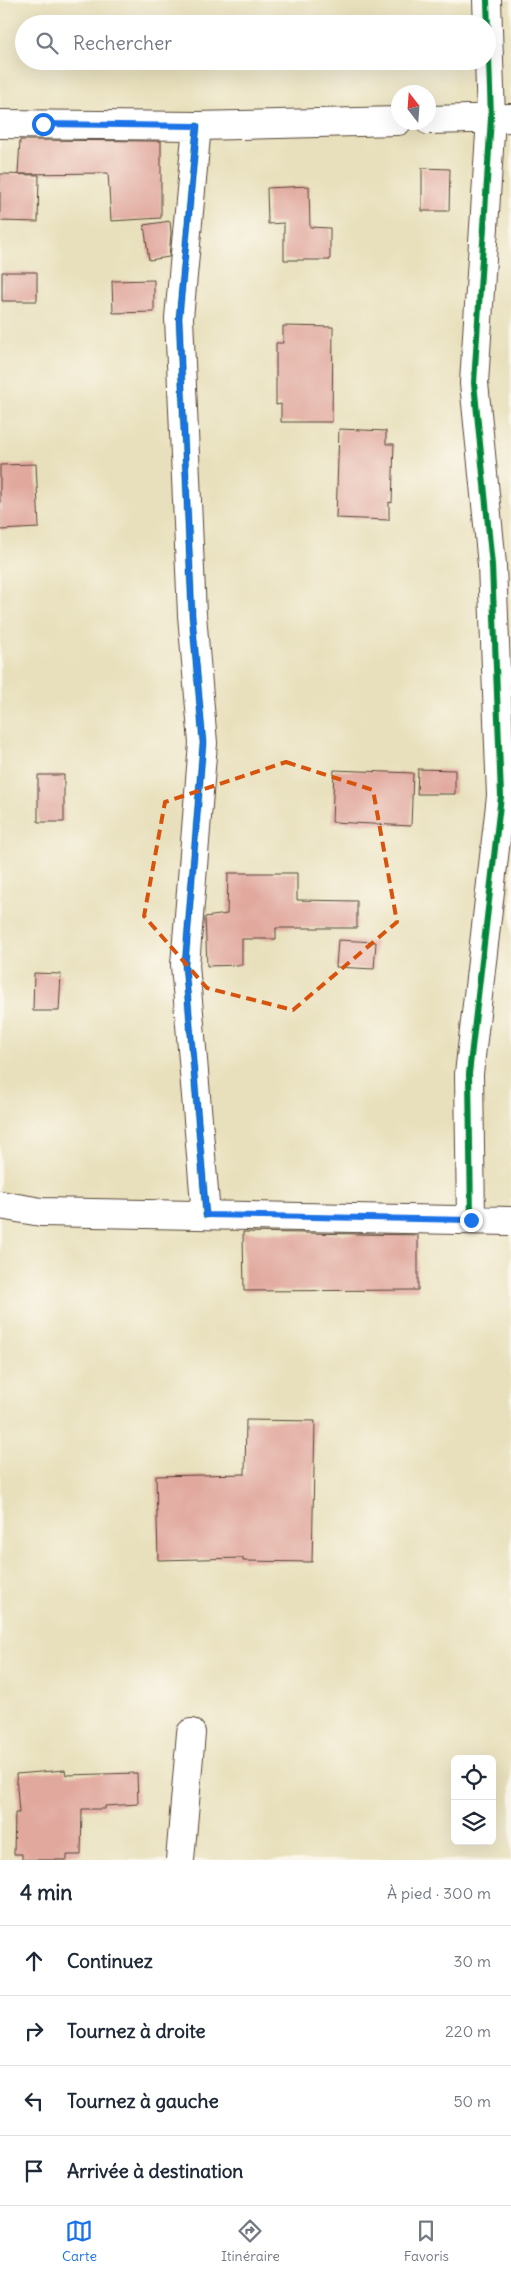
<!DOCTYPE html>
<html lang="fr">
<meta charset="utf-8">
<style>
:root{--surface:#fff;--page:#f2f2f3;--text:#1f2937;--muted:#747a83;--line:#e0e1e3;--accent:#1a73e8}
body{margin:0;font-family:Delius,sans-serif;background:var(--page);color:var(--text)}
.controls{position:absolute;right:15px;bottom:15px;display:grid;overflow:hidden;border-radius:8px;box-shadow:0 5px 20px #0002}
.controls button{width:45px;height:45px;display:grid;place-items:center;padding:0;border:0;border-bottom:1px solid var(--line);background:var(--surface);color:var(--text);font:25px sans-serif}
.compass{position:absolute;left:391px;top:85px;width:45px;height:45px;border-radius:50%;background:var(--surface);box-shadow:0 5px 20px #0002;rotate:343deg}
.stop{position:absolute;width:15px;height:15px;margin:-11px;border:4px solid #1a73e8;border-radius:50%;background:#fff}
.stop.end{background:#1a73e8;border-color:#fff;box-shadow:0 1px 5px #0008}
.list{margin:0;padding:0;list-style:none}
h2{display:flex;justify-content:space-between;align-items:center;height:65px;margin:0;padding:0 20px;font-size:21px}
h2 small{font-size:16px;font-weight:400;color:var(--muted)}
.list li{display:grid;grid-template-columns:32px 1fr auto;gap:15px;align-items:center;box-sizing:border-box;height:70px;padding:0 20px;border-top:1px solid var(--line)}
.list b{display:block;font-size:19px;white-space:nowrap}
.list em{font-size:16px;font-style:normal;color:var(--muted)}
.icon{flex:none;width:28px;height:28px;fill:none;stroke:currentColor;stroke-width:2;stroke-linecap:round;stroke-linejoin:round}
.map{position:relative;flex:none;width:511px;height:1860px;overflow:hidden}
.search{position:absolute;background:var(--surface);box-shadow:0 5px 20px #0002;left:15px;right:15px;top:15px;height:55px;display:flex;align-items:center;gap:12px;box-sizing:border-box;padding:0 18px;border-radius:28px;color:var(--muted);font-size:19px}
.sheet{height:345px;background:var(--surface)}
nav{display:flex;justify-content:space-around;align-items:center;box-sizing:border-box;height:70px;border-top:1px solid var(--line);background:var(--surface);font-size:14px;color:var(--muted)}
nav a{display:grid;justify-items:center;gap:2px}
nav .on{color:var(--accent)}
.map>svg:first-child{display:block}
</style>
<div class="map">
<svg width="511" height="1860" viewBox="0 0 511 1860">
<rect width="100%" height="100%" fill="#fbf7ec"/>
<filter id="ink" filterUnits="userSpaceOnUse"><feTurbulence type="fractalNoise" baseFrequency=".02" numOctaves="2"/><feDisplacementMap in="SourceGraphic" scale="10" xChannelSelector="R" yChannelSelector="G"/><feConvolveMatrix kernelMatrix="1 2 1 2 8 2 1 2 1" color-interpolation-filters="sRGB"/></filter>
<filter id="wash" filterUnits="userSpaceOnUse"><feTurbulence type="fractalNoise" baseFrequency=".0096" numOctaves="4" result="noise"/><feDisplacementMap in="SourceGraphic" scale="20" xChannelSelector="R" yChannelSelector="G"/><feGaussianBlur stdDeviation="1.12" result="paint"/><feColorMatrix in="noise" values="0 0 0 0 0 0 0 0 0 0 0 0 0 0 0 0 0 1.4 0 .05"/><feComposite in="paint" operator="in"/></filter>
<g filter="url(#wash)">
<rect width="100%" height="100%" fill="#e8e0bc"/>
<g id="blocks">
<path fill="#e1a89e" d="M 20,140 L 161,141 L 161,218 L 111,221 L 108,173 L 18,174 Z
M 422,168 L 450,169 L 449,211 L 422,211 Z
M 0,174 L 39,175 L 38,222 L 0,221 Z
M 309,186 L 310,227 L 330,228 L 330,260 L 284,260 L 284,223 L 268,224 L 267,188 Z
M 170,221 L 171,233 L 169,257 L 149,260 L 144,225 Z
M 2,272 L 37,272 L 37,301 L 2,301 Z
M 154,280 L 154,312 L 113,313 L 112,281 Z
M 283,326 L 333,327 L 332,422 L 281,422 L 281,404 L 276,405 L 276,343 L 283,343 Z
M 339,429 L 386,431 L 386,444 L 394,444 L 392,503 L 389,502 L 389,520 L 336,518 Z
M 36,464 L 39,528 L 0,530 L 0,465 Z
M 418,769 L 455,770 L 455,794 L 417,794 Z
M 334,770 L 413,773 L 411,826 L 332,822 Z
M 38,775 L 64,775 L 64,822 L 38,822 Z
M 228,873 L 297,873 L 297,900 L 357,901 L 357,928 L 276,928 L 276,939 L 242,939 L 242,965 L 207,966 L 205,917 L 227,914 Z
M 338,940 L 376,942 L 374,969 L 336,967 Z
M 34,973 L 61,974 L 59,1011 L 33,1011 Z
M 243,1232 L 418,1235 L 418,1290 L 244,1291 Z
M 246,1420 L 315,1421 L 312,1562 L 243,1561 L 243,1558 L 158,1560 L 156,1476 L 245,1474 Z
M 65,1770 L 66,1775 L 137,1773 L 138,1804 L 105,1806 L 105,1809 L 82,1809 L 81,1855 L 67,1855 L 67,1860 L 22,1860 L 22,1854 L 14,1854 L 15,1813 L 19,1813 L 16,1774 Z"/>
</g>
</g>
<g filter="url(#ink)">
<use href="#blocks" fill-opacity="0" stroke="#554536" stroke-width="1"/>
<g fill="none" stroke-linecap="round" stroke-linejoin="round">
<defs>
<path id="minor" d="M 428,120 L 511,118
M 0,124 L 197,126 L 398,121
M 197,126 L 179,318 L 192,615 L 203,743 L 185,965 L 206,1215
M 0,1205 L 41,1212 L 511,1221
M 471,1220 L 469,1074 L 501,796 L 492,565 L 474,383 L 491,118 L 487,0
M 180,1860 L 191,1733"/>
</defs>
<use href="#minor" stroke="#554536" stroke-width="30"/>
<use href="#minor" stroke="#fff" stroke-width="28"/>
<defs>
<path id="cycleway" d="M 197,126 L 179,318 L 192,615 L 203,743 L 185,965 L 206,1215
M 471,1220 L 469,1074 L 501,796 L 492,565 L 474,383 L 491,118 L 487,0"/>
</defs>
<use href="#cycleway" stroke="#fbf7ec" stroke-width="9"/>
<use href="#cycleway" stroke="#00873e" stroke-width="6"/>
</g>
</g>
<g fill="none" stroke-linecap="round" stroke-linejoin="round" filter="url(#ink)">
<path stroke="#1a73e8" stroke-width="6" d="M 43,124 L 197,126 L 179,318 L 192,615 L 203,743 L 185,965 L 206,1215 L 471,1220"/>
</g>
<path fill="none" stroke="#d7540e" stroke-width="4" stroke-dasharray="10 6" stroke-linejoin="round" d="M 286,762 L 373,790 L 397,922 L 293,1010 L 207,988 L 144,916 L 165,802 Z"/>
</svg>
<div class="controls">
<button><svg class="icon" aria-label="locate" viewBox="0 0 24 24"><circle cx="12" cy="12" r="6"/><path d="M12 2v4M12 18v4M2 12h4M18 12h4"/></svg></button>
<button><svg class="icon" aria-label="layers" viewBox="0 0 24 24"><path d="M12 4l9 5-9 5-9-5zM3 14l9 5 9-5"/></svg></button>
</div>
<svg class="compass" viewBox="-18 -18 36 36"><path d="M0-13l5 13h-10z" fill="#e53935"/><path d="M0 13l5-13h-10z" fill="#747a83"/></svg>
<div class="stop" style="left:43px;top:124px"></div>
<div class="stop end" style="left:471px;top:1220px"></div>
<div class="search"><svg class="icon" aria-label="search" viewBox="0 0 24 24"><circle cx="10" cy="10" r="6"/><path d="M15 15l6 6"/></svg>Rechercher</div>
</div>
<section class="sheet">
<h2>4 min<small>À pied · 300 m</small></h2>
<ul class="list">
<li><svg class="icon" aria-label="ahead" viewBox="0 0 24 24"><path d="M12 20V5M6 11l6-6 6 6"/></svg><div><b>Continuez</b></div><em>30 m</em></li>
<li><svg class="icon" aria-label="right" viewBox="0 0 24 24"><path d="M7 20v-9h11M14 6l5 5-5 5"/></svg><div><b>Tournez à droite</b></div><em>220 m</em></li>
<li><svg class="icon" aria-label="left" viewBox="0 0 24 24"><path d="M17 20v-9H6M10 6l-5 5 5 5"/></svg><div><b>Tournez à gauche</b></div><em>50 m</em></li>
<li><svg class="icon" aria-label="arrive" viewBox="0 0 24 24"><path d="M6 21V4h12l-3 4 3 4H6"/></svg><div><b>Arrivée à destination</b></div></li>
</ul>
</section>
<nav>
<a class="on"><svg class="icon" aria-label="map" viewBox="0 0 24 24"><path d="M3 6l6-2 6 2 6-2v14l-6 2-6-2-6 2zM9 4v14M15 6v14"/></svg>Carte</a>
<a><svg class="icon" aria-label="directions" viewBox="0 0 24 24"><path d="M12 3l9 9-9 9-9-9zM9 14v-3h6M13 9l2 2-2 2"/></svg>Itinéraire</a>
<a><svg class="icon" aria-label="saved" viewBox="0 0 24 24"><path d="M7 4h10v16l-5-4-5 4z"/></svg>Favoris</a>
</nav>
